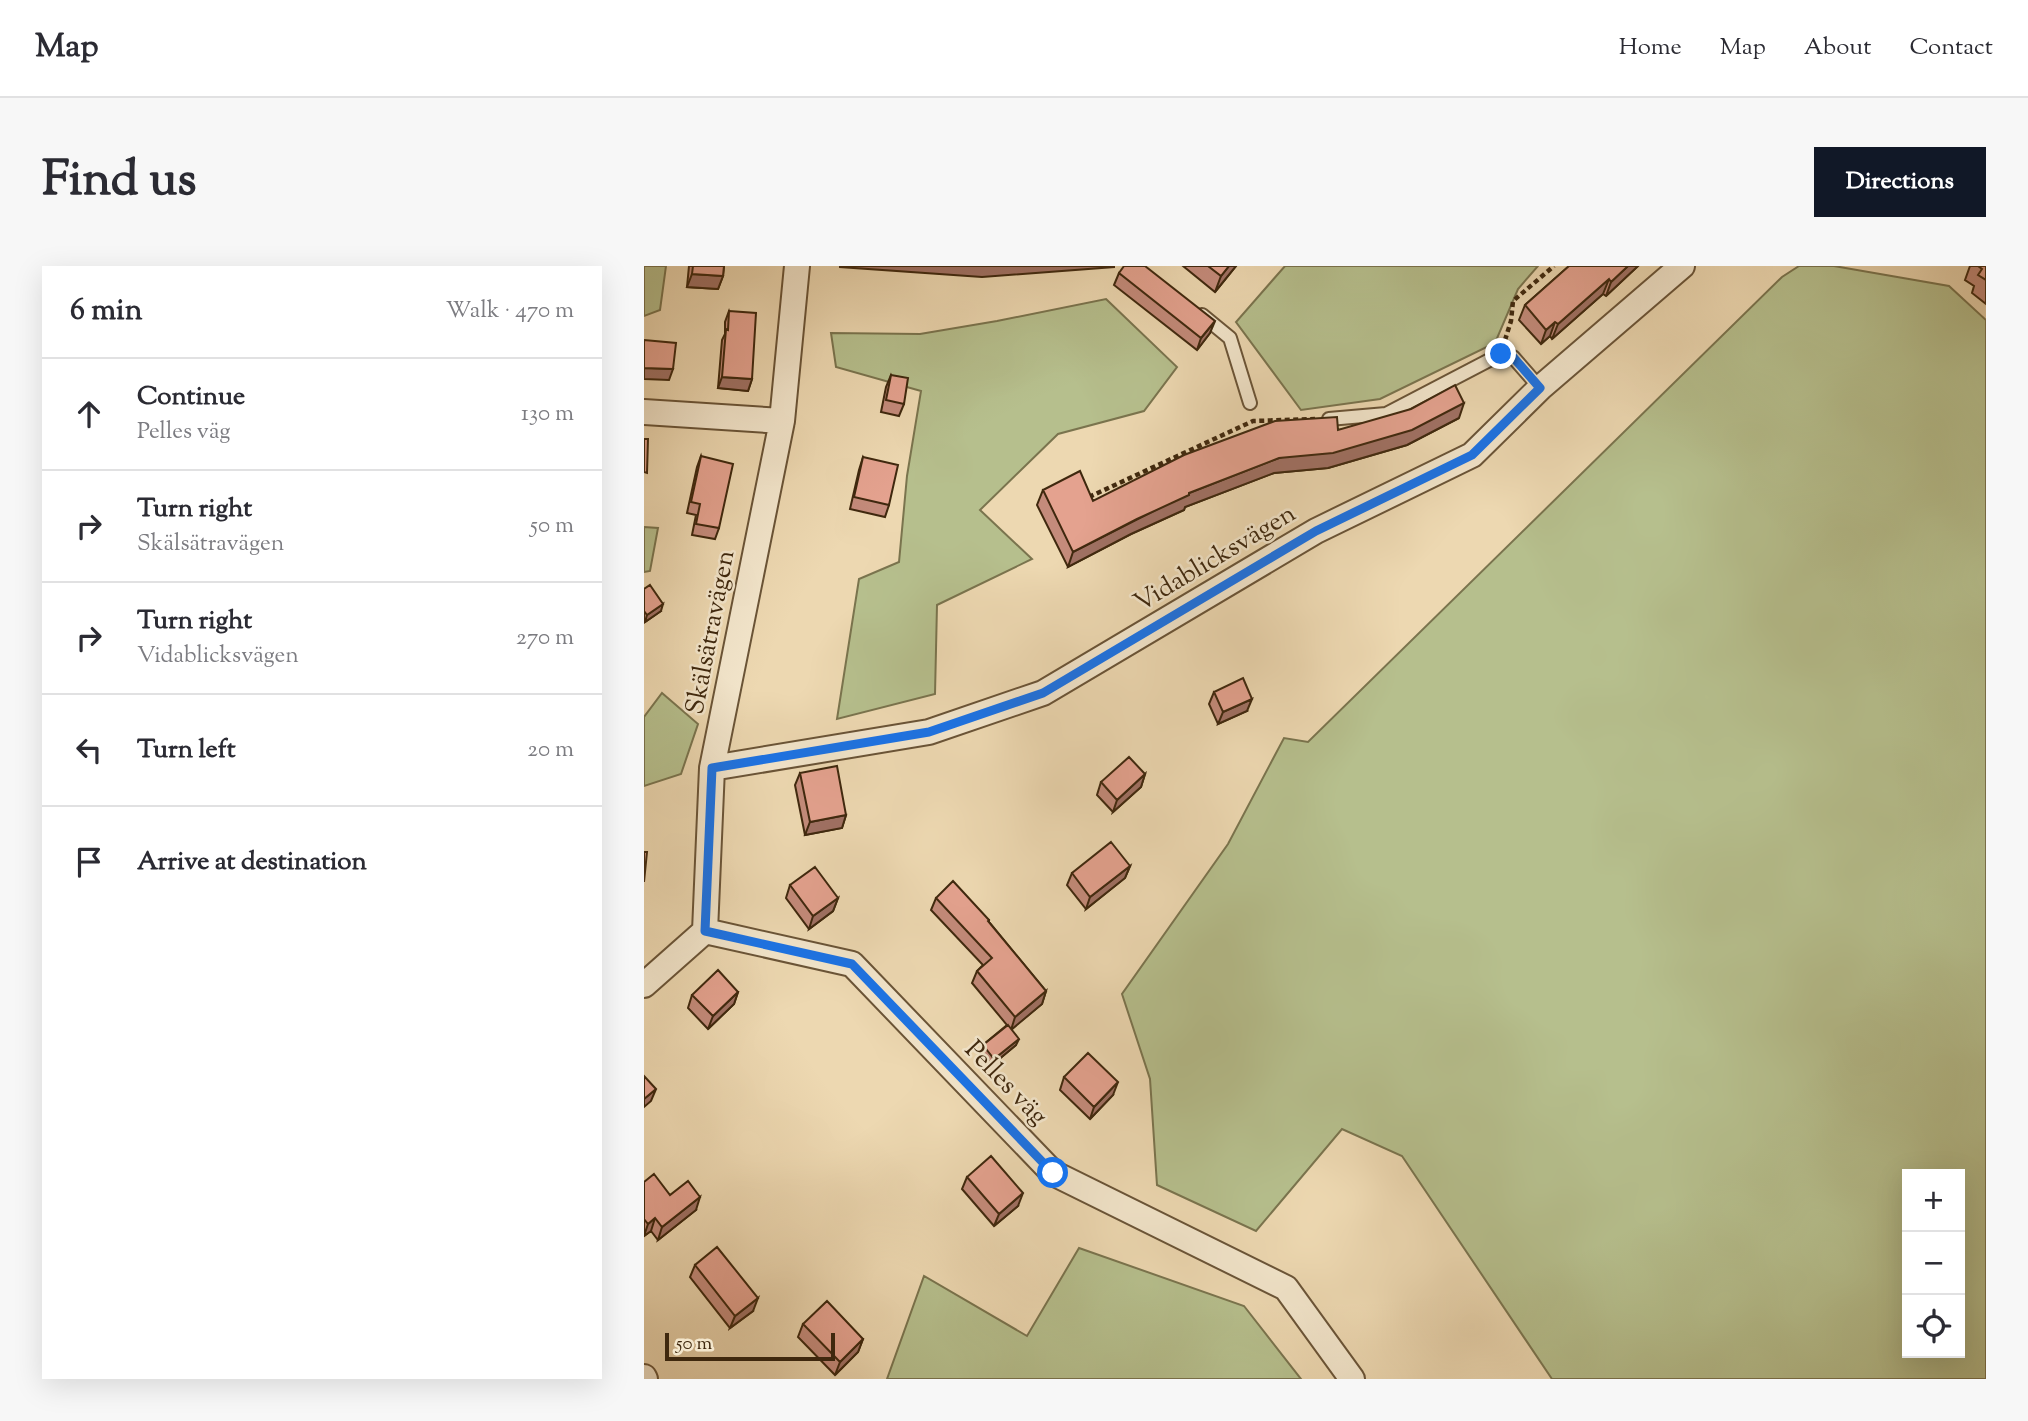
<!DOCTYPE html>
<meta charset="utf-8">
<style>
:root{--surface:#fff;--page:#f7f7f7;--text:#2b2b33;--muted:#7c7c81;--line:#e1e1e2;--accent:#111827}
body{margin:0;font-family:"Sorts Mill Goudy",serif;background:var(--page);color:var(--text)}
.controls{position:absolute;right:21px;bottom:21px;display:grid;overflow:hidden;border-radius:0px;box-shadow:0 7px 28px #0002}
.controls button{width:63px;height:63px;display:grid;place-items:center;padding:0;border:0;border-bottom:2px solid var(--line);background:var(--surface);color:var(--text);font:35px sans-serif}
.scale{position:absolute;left:21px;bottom:18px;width:170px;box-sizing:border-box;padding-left:7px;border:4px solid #3f280e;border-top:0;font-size:19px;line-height:24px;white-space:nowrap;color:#3f280e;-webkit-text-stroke:5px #f3e6cc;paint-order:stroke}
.stop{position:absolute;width:21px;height:21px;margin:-16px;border:5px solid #1a73e8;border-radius:50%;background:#fff}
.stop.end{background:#1a73e8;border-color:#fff;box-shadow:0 2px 7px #0008}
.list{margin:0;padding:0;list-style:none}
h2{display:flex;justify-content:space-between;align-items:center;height:91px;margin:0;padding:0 28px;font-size:30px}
h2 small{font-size:23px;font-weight:400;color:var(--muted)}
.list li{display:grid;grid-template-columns:46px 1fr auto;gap:21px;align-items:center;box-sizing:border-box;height:112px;padding:0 28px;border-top:2px solid var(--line)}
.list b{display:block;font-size:26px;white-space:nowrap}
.list p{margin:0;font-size:23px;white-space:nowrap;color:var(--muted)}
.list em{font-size:23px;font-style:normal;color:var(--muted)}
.icon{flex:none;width:38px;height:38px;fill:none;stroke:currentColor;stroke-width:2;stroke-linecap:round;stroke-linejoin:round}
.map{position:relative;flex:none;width:1342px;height:1113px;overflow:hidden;border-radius:0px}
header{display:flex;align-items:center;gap:42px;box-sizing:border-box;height:98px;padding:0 35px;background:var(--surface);border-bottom:2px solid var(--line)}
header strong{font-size:33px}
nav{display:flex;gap:38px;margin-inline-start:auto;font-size:24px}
.intro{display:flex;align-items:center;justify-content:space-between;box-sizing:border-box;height:168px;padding:0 42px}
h1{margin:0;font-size:49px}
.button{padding:18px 32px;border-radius:0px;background:var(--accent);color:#fff;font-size:24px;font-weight:700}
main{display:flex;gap:42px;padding:0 42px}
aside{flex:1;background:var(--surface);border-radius:0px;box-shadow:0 7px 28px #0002}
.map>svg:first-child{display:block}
</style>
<header>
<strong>Map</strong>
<nav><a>Home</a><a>Map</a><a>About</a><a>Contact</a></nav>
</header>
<div class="intro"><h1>Find us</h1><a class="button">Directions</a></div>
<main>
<aside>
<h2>6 min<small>Walk · 470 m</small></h2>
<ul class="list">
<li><svg class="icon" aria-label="ahead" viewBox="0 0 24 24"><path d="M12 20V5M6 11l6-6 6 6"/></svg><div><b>Continue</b><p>Pelles väg</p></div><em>130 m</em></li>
<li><svg class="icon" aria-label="right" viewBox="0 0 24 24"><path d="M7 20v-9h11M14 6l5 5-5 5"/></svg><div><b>Turn right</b><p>Skälsätravägen</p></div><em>50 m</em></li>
<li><svg class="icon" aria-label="right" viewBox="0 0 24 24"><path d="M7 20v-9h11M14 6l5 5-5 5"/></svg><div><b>Turn right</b><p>Vidablicksvägen</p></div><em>270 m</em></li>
<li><svg class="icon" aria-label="left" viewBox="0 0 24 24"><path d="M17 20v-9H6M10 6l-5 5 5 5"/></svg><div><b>Turn left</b></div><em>20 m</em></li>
<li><svg class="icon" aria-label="arrive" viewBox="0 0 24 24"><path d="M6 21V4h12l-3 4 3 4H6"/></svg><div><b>Arrive at destination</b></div></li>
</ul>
</aside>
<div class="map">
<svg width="1342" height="1113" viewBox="0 0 1342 1113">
<rect width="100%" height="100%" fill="#edd8b1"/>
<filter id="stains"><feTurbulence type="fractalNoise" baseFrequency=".00286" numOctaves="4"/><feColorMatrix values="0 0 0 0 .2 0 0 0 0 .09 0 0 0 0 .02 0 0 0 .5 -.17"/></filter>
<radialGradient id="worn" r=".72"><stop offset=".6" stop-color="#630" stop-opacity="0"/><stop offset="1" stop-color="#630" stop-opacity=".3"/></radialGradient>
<path fill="#b6bf8d" stroke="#7a744e" stroke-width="2" fill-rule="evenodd" d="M 0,0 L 22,0 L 16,44 L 0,50 Z
M 641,0 L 894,0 L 874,23 L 851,77 L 736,133 L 657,144 L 592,56 Z
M 1155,0 L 1190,0 L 1305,20 L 1342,54 L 1342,1113 L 908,1113 L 758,890 L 698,863 L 612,965 L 513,919 L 506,813 L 478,728 L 584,578 L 640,472 L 664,476 L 1138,11 ZM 1263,908 L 1316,908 L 1316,1087 L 1263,1087 Z
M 462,33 L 533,101 L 500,145 L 414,168 L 336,244 L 388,293 L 293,339 L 291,428 L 193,453 L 215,313 L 255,296 L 263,210 L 277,125 L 192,101 L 187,67 L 276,68 L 353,55 Z
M 0,261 L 14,262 L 6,305 L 0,306 Z
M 18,427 L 54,458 L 37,508 L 0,520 L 0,451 Z
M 435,982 L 600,1040 L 657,1113 L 243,1113 L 280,1010 L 383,1070 Z"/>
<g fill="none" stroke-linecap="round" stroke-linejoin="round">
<defs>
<path id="lane" d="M 558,49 L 586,72 L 606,137
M 685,153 L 742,148 L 857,88 L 869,91 L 896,122"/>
<path id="street" d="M 0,146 L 138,155
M 68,502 L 285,466 L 399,427 L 672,265 L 828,189 L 896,122 L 1038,0
M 61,665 L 208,698 L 409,907 L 642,1022 L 708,1113
M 0,719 L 61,665 L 68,502 L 138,155 L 153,0
M 0,1111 L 1,1113"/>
</defs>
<use href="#lane" stroke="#6a5437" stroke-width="16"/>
<use href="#street" stroke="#6a5437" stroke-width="28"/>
<path stroke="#3f280e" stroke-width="4.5" stroke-dasharray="5 3.5" stroke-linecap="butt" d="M 861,74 L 867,55 L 869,35 L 910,0
M 445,231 L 609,155 L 671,153"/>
<use href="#lane" stroke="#f3e6cc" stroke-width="12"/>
<use href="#street" stroke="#f3e6cc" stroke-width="24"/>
</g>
<path fill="#c48b7b" stroke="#3f280e" stroke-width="2" d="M 45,0 L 80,0 L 79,10 L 74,23 L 43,21 Z
M 539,0 L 592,0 L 571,26 Z
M 925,0 L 994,0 L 962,30 L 959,28 L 908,73 L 906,70 L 897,78 L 875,54 L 881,39 Z
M 1326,0 L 1342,0 L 1342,38 L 1328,27 L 1330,20 L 1321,14 Z
M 475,7 L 566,67 L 553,84 L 470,19 Z
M 85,45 L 108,113 L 104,125 L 74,122 L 78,74 L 81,68 L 81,56 Z
M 247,109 L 260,138 L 255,150 L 237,146 L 242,121 Z
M 815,152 L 763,179 L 684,202 L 630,207 L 541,241 L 540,244 L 487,268 L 424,301 L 393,239 L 399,224 L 449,235 L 694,164 Z
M 57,190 L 75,262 L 71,273 L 48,269 L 52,249 L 43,247 L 53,201 Z
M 219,191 L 245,239 L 241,251 L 206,243 L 215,204 Z
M 0,323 L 17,345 L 1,356 L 0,355 Z
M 570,426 L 603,445 L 574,458 L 565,438 Z
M 156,507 L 202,549 L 198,562 L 161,569 L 151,519 Z
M 501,508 L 497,521 L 469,546 L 453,529 L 457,516 Z
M 486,600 L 481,612 L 442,643 L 423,619 L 428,607 Z
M 146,619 L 194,632 L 189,645 L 165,663 L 142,632 Z
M 292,632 L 345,654 L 345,656 L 402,725 L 398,738 L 367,763 L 372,779 L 348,799 L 336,785 L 339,779 L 363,759 L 328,717 L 333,705 L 339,699 L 287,644 Z
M 94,726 L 90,738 L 64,763 L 44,742 L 48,729 Z
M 420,811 L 469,829 L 446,853 L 416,824 Z
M 323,911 L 374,940 L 350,960 L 318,923 Z
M 0,916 L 26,929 L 52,944 L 14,974 L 7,965 L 0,970 Z
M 51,999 L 109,1045 L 86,1062 L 46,1011 Z
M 159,1058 L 219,1073 L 214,1086 L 191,1109 L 154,1071 Z"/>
<path fill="#a07164" stroke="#3f280e" stroke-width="2" d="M 196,0 L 470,0 L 470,1 L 338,11 L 196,1 Z
M 585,0 L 592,0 L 571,26 L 577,10 Z
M 984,0 L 994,0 L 962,30 L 967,16 Z
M 48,8 L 79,10 L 74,23 L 43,21 Z
M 965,13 L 959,28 L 908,73 L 914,58 Z
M 571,55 L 566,67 L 553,84 L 557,72 Z
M 911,56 L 906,70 L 897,78 L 902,64 Z
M 0,102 L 29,103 L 25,114 L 0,113 Z
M 78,111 L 108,113 L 104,125 L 74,122 Z
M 820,137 L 815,152 L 763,179 L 684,202 L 630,207 L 541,241 L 540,244 L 487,268 L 424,301 L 429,286 L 545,227 L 635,192 Z
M 19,338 L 17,345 L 1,356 L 3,349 Z
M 608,433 L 603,445 L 574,458 L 579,446 Z
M 501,508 L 497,521 L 469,546 L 473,534 Z
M 202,549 L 198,562 L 161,569 L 166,556 Z
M 486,600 L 481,612 L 442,643 L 446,631 Z
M 194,632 L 189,645 L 165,663 L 169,650 Z
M 402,725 L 398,738 L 367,764 L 371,751 Z
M 94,726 L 90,738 L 64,763 L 69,750 Z
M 375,773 L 372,779 L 348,799 L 350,793 Z
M 474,816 L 469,829 L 446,853 L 450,841 Z
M 12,823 L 7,835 L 0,841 L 0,833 Z
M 379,927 L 374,940 L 350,960 L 355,948 Z
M 56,931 L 52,944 L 14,974 L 18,961 Z
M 11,952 L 7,965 L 0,970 L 4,958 Z
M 114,1032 L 109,1045 L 86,1062 L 91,1050 Z
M 219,1073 L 214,1086 L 191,1109 L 196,1096 Z"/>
<path fill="#e4a28f" stroke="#3f280e" stroke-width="2" d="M 49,0 L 80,0 L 79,10 L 48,8 Z
M 480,0 L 501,0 L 571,55 L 557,72 L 475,7 Z
M 564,0 L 585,0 L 577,10 Z
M 925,0 L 984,0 L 967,16 L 965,13 L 914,58 L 911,56 L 902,64 L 881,39 Z
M 1334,0 L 1342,0 L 1342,14 L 1334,9 L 1338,3 Z
M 85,45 L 112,47 L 108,113 L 78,111 L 82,63 L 84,64 Z
M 0,74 L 32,77 L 29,103 L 0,102 Z
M 247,109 L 264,112 L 260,138 L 242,134 Z
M 811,119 L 820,137 L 768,164 L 689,187 L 635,192 L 545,227 L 545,229 L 493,253 L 429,286 L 399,224 L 436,205 L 449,235 L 540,189 L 631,155 L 693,151 L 694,164 L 767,143 Z
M 0,173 L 4,173 L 3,207 L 0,206 Z
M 57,190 L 89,198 L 75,262 L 52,258 L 56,238 L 47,236 Z
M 219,191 L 254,199 L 245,239 L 210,231 Z
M 6,319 L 19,338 L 3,349 L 0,345 L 0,323 Z
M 599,412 L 608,433 L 579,446 L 570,426 Z
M 485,491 L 501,508 L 473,534 L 457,516 Z
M 193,500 L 202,549 L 166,556 L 156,507 Z
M 467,576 L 486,600 L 446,631 L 428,607 Z
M 0,586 L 3,586 L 0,616 Z
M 171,601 L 194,632 L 169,650 L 146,619 Z
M 309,615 L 345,654 L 344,655 L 402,725 L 371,751 L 333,705 L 348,692 L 292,632 Z
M 74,704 L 94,726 L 69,750 L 48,729 Z
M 364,759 L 375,773 L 350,793 L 339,779 Z
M 444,787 L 474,816 L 450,841 L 420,811 Z
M 0,810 L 12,823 L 0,833 Z
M 347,890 L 379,927 L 355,948 L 323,911 Z
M 10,908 L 26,929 L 44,915 L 56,931 L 18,961 L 11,952 L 4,958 L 0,953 L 0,916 Z
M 73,981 L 114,1032 L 91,1050 L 51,999 Z
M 183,1035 L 219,1073 L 196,1096 L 159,1058 Z"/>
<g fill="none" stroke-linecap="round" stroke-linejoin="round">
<path stroke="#1a73e8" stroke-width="9" d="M 409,907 L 208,698 L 61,665 L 68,502 L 285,466 L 399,427 L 672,265 L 828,189 L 896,122 L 869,91 L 857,88"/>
</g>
<g text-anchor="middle" stroke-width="5" stroke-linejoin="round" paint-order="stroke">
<g font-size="26" fill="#3f280e" stroke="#f3e6cc">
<text transform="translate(570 291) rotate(-31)" y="9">Vidablicksvägen</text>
<text transform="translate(65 366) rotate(-79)" y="9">Skälsätravägen</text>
<text transform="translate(363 816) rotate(46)" y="9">Pelles väg</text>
</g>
</g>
<rect width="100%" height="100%" filter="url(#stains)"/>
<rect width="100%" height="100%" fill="url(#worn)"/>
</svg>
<div class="controls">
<button>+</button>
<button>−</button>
<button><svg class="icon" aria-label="locate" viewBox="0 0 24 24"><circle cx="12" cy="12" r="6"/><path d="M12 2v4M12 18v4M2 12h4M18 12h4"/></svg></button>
</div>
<div class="scale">50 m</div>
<div class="stop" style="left:409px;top:907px"></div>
<div class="stop end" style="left:857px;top:88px"></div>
</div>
</main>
